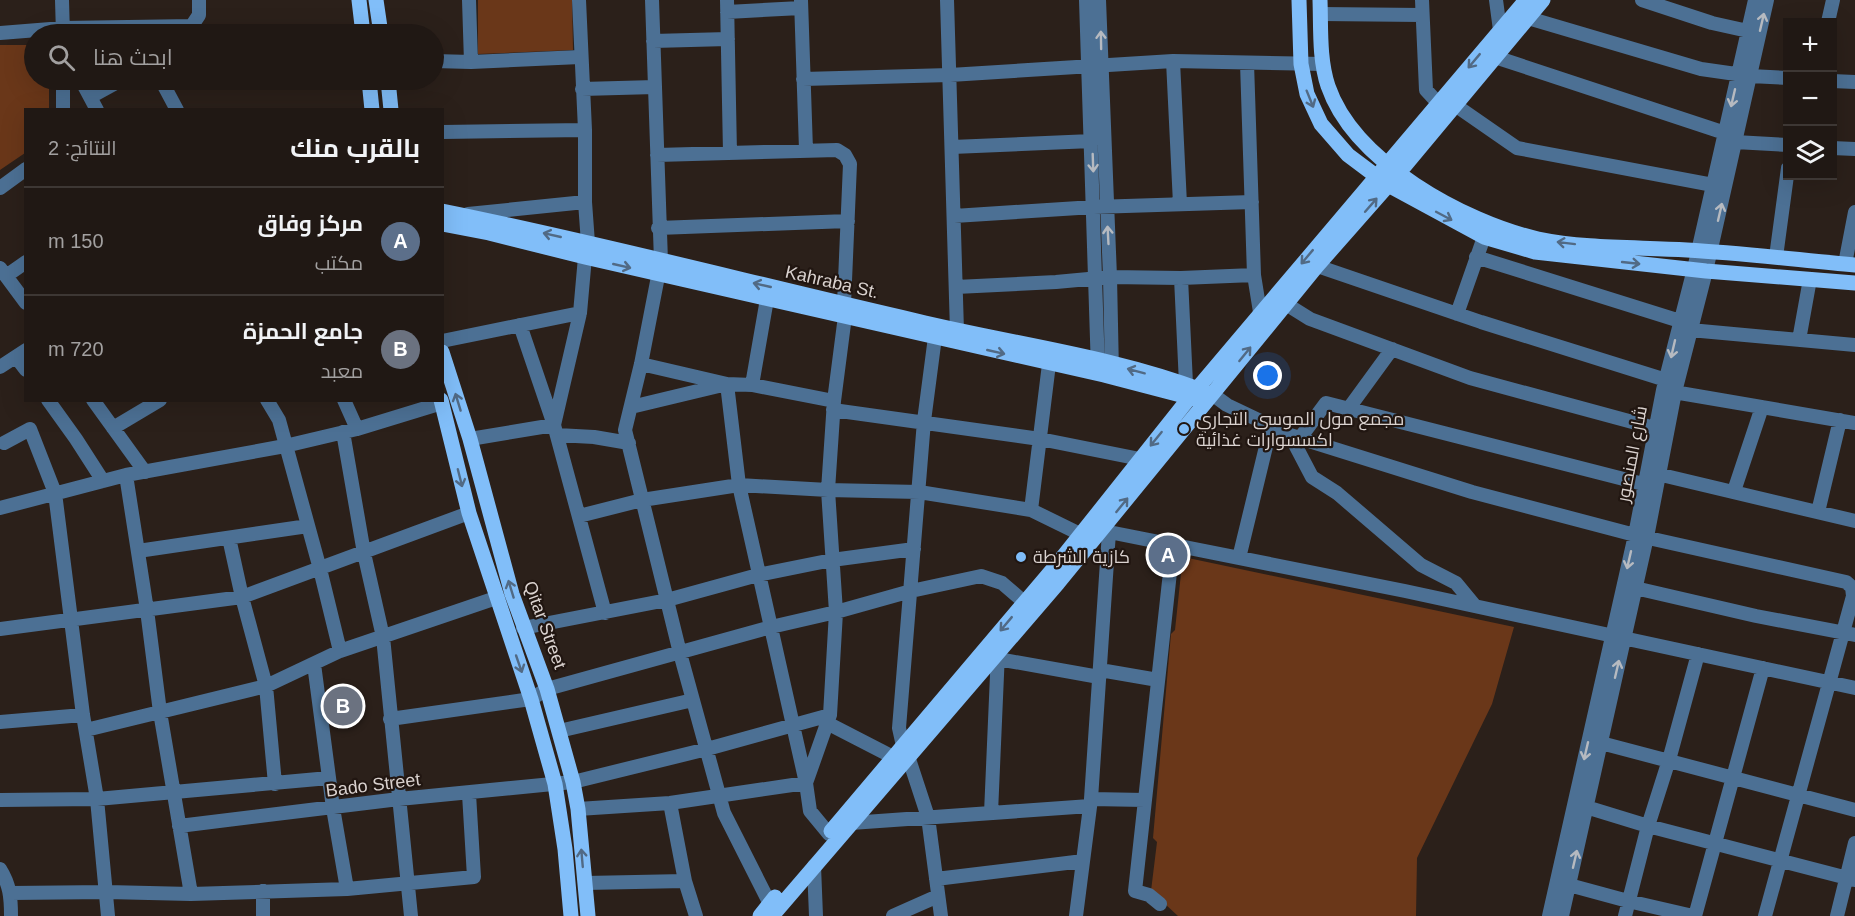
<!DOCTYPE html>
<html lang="ar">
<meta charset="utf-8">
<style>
:root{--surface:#201814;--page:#2d2522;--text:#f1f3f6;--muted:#a2a0a0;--line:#3d3734;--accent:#1a73e8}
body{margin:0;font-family:Helvetica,Cairo,sans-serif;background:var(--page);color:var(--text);direction:rtl}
.controls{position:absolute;right:18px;top:18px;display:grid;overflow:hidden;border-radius:0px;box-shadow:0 6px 24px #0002}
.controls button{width:54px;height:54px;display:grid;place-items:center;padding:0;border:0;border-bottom:2px solid var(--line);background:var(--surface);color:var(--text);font:30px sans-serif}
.you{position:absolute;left:1268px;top:376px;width:21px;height:21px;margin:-15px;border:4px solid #fff;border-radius:50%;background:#1a73e8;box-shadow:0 0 0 9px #1a73e833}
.badge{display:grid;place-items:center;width:39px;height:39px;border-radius:50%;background:var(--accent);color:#fff;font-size:20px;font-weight:700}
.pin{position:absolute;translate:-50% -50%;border:3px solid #fff;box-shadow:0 2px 6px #0006}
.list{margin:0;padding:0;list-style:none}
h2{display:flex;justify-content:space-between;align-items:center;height:78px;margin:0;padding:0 24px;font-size:26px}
h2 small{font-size:20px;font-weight:400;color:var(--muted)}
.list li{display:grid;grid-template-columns:39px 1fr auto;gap:18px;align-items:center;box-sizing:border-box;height:108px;padding:0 24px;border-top:2px solid var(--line)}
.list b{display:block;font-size:22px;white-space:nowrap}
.list p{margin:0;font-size:20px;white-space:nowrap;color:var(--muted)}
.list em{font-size:20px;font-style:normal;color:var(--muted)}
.icon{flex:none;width:33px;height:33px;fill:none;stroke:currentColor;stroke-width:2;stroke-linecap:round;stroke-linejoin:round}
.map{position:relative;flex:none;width:1855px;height:916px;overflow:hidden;direction:ltr}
.search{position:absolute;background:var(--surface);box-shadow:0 6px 24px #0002;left:24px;top:24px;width:420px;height:66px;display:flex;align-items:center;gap:15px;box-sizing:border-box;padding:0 21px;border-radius:33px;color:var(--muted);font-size:22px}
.panel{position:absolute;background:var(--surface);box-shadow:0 6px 24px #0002;left:24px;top:108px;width:420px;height:294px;border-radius:0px;direction:rtl}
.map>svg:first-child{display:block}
</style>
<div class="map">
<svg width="1855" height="916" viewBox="0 0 1855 916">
<rect width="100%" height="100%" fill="#2b201a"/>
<path fill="#6a3719" d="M 478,0 L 572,0 L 573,50 L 478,54 Z
M 0,45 L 34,45 L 34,80 L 49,80 L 49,109 L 26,110 L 25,153 L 0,170 Z
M 1188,558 L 1514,627 L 1492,704 L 1417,858 L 1416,916 L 1178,916 L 1151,891 L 1157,842 L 1153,838 L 1171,634 L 1175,630 L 1182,564 Z"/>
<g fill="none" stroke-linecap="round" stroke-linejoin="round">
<path stroke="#4c7094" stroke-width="14" d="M 62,0 L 63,34
M 469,0 L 471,62
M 652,0 L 661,261 L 641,364 L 625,430 L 680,653 L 724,813 L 770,904
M 727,0 L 730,153
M 801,0 L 806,150
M 947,0 L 957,331 L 955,339
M 1086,0 L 1098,370
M 1099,0 L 1110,277 L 1112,372
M 1422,0 L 1426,90 L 1438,103
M 1496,0 L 1500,30
M 1642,0 L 1712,23 L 1748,31
M 727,12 L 801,8
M 1321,14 L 1422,15
M 1528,18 L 1701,69 L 1750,76 L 1788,78
M 1828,22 L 1833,0
M 0,33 L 63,28 L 193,26
M 187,33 L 199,15 L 199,0
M 653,41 L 728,39
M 1495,57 L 1725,133
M 434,61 L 471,62 L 580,57
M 1173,61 L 1180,204
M 1247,63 L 1254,275 L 1260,312
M 803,79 L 950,75 L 1173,61 L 1323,64
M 63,80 L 63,110
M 81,80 L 97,110
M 161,80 L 177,110
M 1832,81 L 1855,82
M 582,89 L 655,87
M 90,97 L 121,80
M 1455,105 L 1517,148 L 1713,185
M 442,132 L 585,130
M 1735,142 L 1788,145
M 952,147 L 1092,141
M 1832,148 L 1855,149
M 0,188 L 26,169
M 468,214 L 585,202
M 954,216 L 1094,207 L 1252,202
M 658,228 L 848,221
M 1476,257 L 1680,321 L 1690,330 L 1855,345
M 1776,257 L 1788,168
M 1845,264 L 1855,212
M 1317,266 L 1481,322 L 1666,380
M 0,268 L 26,303
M 6,276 L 26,262
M 1181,278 L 1186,384
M 956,287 L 1056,282 L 1110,277 L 1181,278 L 1254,275
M 1286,304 L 1310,319 L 1470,378 L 1662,430
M 1457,314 L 1484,237
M 520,325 L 554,425 L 605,613
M 1799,340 L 1810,279
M 442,341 L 580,313
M 16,357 L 26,370
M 641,364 L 727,384 L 739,485 L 806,783 L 810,811 L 829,834
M 0,367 L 26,350
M 752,385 L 767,299
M 1668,391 L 1855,423
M 1212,394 L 1227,405 L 1290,435 L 1472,492 L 1635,535 L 1846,582 L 1852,587 L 1853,596 L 1765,916
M 48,400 L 76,439 L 103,481
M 93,400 L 145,472
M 267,400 L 279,420 L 320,569 L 340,651
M 344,400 L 357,429
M 631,407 L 727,384 L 752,385 L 834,401
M 1349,408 L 1392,349
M 833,410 L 1040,439 L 1140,459
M 113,428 L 160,400
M 343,432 L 364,553 L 383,637 L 411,916
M 557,435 L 594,437 L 629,443
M 1290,435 L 1312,477 L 1337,493 L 1421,565 L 1456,583 L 1475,606
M 1300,438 L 1326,403 L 1651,486
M 470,439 L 554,425 L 580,313 L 585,257 L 588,243 L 585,202 L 585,130 L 579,0
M 4,443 L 30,429 L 55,493 L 83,715 L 97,799 L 108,916
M 1649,472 L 1855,521
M 126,475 L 147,610 L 160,712 L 191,894
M 1734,491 L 1762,407
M 0,508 L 126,475 L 285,446 L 357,429 L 442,403
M 1031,510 L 1049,364
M 1818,512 L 1840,420
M 579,516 L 642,500 L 739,485 L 828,490 L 919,492 L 1031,510 L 1080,534 L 1089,542
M 1109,532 L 1405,591 L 1855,688
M 229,538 L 242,597 L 266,686 L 275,784
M 138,551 L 308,526
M 1239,558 L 1271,426
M 1635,588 L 1756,616 L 1855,635
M 523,628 L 667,600 L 758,575 L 832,560 L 914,549
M 0,629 L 242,597 L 469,513
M 998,659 L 1099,677
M 314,664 L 333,808 L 347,889
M 1100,670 L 1158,680
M 390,719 L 531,699 L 547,689 L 771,627 L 836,612 L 911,591 L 981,576 L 1002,583 L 1024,602
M 0,722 L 83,715
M 827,723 L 893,757
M 86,730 L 266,686 L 340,651 L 496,598
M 559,731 L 693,700
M 1601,743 L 1855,810
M 903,746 L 899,728 L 924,421 L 935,337
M 908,756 L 928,817 L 941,916
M 1091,799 L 1145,800
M 0,800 L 97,799 L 329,778
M 670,803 L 685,881 L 696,916
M 1586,807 L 1648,826 L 1855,880
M 578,809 L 670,803 L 806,783 L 830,715 L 836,612 L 828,490 L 834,401 L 845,316 L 844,304 L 850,164 L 845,155 L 837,150 L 657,155
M 991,813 L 998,652
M 851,823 L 1090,806
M 179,826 L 399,799 L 573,782 L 707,749 L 830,715
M 814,866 L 816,916
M 0,869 C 10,885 11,898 11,916
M 936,879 L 1083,861
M 585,883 L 685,881
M 1569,885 L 1628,901 L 1693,916
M 263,891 L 263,916
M 11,893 L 107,892 L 191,894 L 347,889 L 474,877 L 469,794
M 1160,904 L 1149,895 L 1135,891 L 1173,545
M 893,916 L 938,896
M 1076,916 L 1091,799 L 1109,532 L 1106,524
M 1549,916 L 1635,535 L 1663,390 L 1694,269 L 1755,0
M 1562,916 L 1647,537 L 1675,392 L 1706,271 L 1767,0
M 1625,916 L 1648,826 L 1669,760 L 1698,654
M 1695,916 L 1763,668
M 1837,916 L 1855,843"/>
<path stroke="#81bef9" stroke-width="15" d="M 359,0 L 363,34
M 376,0 L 381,34
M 1299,0 L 1301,64 L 1307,94 L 1321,124 L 1348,155 L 1388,185 L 1484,237 L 1535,252 L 1706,271 L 1855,283
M 1320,0 C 1321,28 1319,59 1328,86 C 1354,162 1464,222 1538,239 C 1586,249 1638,247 1687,250 C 1743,253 1799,260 1855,265
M 369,80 L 372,110
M 388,80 L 391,110
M 442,211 C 601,243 759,285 917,321 C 1012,344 1112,356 1204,391
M 442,224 L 489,233 L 585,257 L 1104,375 L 1196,399
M 442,352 L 470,439 L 512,594 L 547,689 L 573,782 L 578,809 L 588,916
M 441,400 L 469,513 L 531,699 L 555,784 L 565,849 L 571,916
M 831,831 L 1058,563 L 1190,397 L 1526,0
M 760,916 L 775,897
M 772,916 L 1058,583 L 1317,266 L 1398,174 L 1543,0"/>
</g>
<defs><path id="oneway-shaft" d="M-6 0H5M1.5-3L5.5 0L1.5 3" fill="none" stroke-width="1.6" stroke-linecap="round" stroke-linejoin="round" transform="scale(1.5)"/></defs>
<g stroke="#b6bac0">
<use href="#oneway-shaft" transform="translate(1762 22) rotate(-77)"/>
<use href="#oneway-shaft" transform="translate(1101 40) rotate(-91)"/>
<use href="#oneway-shaft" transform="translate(1733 98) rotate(103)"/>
<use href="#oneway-shaft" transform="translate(1093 163) rotate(88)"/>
<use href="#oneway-shaft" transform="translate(1720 212) rotate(-77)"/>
<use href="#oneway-shaft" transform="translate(1108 235) rotate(-93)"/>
<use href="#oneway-shaft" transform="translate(1673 349) rotate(103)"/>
<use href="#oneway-shaft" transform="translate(1629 560) rotate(103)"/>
<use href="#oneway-shaft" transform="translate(1617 669) rotate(-77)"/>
<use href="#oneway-shaft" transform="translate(1586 751) rotate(103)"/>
<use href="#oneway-shaft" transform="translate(1575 859) rotate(-77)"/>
</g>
<g stroke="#516a85">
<use href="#oneway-shaft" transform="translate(1474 61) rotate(130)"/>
<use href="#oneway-shaft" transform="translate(1310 99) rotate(68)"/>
<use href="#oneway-shaft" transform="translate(1371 205) rotate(-49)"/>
<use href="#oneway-shaft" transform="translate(1444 216) rotate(28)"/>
<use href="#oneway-shaft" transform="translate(552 235) rotate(-167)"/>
<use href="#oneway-shaft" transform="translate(1566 243) rotate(-173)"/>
<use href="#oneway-shaft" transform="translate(1307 257) rotate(130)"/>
<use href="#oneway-shaft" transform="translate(1631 263) rotate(6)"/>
<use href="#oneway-shaft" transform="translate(622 266) rotate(13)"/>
<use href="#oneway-shaft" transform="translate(762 285) rotate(-167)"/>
<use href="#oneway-shaft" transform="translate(996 352) rotate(13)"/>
<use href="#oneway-shaft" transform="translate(1245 354) rotate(-51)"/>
<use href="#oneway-shaft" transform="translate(1136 371) rotate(-165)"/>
<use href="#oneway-shaft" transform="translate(458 402) rotate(-107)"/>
<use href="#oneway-shaft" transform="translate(1156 439) rotate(129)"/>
<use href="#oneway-shaft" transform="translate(460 478) rotate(76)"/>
<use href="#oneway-shaft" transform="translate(1122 505) rotate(-51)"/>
<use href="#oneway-shaft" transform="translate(511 589) rotate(-107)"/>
<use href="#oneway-shaft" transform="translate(1006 624) rotate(130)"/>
<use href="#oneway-shaft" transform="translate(519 664) rotate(71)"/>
<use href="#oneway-shaft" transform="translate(582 858) rotate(-95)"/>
</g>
<g fill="#7fbdf9" stroke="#211611" stroke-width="2">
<circle cx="1184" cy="429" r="6"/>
<circle cx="1021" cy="557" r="6"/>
</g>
<g text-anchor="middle" stroke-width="4.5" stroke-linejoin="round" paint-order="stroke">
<g font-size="18" fill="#dad2cf" stroke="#211611">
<text transform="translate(832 282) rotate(13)" y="6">Kahraba St.</text>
<text transform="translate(1632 454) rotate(-79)" y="6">شارع المنصور</text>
<text transform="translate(545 625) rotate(70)" y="6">Qitar Street</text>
<text transform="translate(373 785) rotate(-7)" y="6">Bado Street</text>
</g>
<g font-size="18" fill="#dad2cf" stroke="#211611" text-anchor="start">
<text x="1196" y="425">مجمع مول الموسى التجاري<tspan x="1196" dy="21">اكسسوارات غذائية</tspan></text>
<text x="1033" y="563">كازية الشرطة</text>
</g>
</g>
</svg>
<div class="controls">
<button>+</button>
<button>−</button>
<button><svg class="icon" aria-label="layers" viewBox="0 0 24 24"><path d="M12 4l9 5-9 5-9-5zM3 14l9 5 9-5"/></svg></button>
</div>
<div class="you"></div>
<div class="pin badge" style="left:1168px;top:555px;background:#5c6f8a">A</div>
<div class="pin badge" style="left:343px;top:706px;background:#6b7280">B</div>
<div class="search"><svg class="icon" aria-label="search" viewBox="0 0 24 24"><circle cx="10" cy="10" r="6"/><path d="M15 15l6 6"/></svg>ابحث هنا</div>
<section class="panel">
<h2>بالقرب منك<small>النتائج: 2</small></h2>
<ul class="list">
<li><span class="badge" style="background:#5c6f8a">A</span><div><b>مركز وفاق</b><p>مكتب</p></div><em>150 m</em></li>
<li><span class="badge" style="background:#6b7280">B</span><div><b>جامع الحمزة</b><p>معبد</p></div><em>720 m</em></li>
</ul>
</section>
</div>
